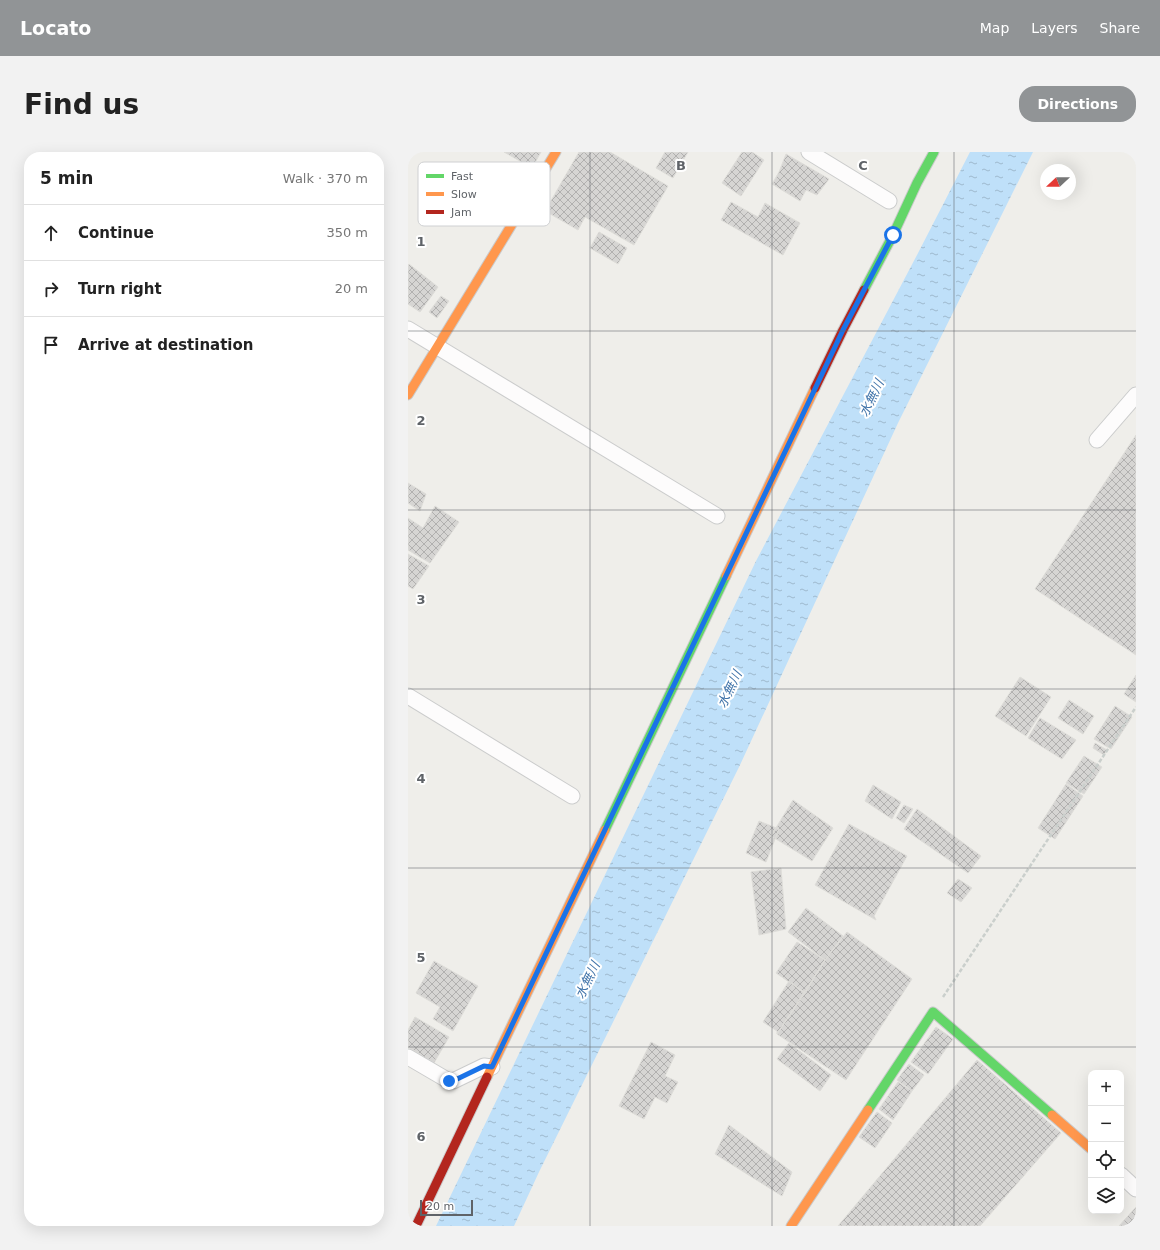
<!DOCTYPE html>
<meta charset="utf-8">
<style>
:root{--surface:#fff;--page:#f2f2f2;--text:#222;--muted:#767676;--line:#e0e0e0;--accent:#919496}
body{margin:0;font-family:"DejaVu Sans","Noto Sans JP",sans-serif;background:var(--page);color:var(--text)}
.controls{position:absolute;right:12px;bottom:12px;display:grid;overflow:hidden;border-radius:8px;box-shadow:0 4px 16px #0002}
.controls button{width:36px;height:36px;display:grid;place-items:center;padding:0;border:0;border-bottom:1px solid var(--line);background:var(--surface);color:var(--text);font:20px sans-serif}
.compass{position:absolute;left:632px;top:12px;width:36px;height:36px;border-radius:50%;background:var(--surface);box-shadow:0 4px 16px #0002;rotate:248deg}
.scale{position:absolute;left:12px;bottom:10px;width:53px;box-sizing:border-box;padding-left:4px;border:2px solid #5f6368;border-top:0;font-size:11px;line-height:14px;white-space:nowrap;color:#5f6368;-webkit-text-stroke:3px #fff;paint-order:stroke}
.stop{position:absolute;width:12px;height:12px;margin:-9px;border:3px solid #1a73e8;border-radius:50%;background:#fff}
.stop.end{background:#1a73e8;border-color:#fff;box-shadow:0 1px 4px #0008}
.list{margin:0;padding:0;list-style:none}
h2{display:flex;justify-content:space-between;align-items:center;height:52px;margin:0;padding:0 16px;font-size:17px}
h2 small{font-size:13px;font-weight:400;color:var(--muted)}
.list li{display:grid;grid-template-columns:26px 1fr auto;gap:12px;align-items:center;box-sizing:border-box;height:56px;padding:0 16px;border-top:1px solid var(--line)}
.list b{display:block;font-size:15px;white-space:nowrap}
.list em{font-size:13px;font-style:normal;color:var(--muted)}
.icon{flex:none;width:22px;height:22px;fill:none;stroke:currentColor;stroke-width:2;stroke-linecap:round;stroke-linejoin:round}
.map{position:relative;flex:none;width:728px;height:1074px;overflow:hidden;border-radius:16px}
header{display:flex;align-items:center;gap:24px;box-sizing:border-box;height:56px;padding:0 20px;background:var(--accent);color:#fff}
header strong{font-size:19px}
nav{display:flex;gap:22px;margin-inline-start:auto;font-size:14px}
.intro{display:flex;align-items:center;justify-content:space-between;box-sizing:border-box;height:96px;padding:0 24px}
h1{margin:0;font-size:28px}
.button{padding:10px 18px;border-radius:16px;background:var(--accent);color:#fff;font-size:14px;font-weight:700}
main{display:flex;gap:24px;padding:0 24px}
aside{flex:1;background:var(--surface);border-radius:16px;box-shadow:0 4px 16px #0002}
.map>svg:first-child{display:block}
</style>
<header>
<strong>Locato</strong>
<nav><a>Map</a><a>Layers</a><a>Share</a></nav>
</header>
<div class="intro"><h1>Find us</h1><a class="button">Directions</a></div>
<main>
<aside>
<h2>5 min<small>Walk · 370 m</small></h2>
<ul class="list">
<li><svg class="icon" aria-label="ahead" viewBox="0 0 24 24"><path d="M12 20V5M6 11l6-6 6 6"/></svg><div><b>Continue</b></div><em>350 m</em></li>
<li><svg class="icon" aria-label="right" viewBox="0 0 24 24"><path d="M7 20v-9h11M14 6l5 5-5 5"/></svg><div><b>Turn right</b></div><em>20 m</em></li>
<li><svg class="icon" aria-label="arrive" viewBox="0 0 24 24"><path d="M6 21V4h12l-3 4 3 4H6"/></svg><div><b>Arrive at destination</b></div></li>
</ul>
</aside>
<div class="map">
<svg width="728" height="1074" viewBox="0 0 728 1074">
<defs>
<pattern id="water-ripples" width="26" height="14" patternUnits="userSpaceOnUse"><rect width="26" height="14" fill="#bfe0f9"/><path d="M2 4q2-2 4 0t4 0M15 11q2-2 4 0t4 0" fill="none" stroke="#9eb9cd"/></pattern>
<pattern id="building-cross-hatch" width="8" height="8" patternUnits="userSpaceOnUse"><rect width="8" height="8" fill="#d6d5d3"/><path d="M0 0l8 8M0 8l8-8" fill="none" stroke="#b1b0af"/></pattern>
</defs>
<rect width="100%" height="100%" fill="#efeeea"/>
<path fill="url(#water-ripples)" d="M 562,0 L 625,0 L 490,271 L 332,613 L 131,1020 L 106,1074 L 28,1074 L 348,409 L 509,103 Z"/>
<path fill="url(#building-cross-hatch)" stroke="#deddd9" d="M 96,0 L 133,0 L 124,16 Z
M 171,0 L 202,0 L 260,34 L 226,93 L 177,65 L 170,78 L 137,59 Z
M 257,0 L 280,0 L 265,26 L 248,16 Z
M 334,0 L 344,0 L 356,8 L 333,44 L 314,31 Z
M 378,2 L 421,27 L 409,43 L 398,38 L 392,49 L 364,32 L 371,20 Z
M 323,50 L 350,65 L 357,51 L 392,71 L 375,103 L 313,68 Z
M 191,80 L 219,96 L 210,112 L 182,96 Z
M 1,112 L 30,135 L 12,160 L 0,152 L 0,114 Z
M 33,144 L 41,149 L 29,166 L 21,160 Z
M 728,283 L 728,503 L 627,437 Z
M 0,331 L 18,342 L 12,359 L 0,351 Z
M 27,354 L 51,370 L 22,411 L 0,398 L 0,366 L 15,376 Z
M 0,402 L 21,414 L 5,437 L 0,434 Z
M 728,523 L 728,550 L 716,542 Z
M 612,525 L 643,545 L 618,584 L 587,564 Z
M 661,548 L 686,564 L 675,582 L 650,566 Z
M 707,554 L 724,565 L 703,597 L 686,587 Z
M 632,566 L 668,588 L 654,607 L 620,586 Z
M 687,591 L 699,598 L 696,603 L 685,596 Z
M 676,604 L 694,615 L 676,642 L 658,631 Z
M 658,632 L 675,644 L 647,687 L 630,676 Z
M 465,633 L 493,650 L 484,667 L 457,649 Z
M 385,648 L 425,676 L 404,709 L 363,684 Z
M 496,653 L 505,657 L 496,671 L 488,666 Z
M 509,657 L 573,704 L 560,721 L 496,677 Z
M 351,669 L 371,677 L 358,710 L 338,701 Z
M 441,672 L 499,704 L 466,764 L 468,768 L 407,733 Z
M 373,716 L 378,777 L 351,783 L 343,720 Z
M 550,727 L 564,736 L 553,750 L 539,741 Z
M 398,756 L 435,784 L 417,808 L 380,780 Z
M 439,780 L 504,827 L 438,928 L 369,882 L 417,808 Z
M 389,790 L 417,808 L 397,841 L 368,821 Z
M 26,809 L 70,834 L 45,879 L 25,867 L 32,855 L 8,841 Z
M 381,829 L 397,841 L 369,882 L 369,879 L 355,870 Z
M 7,865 L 41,885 L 26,911 L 0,895 L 0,878 Z
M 528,875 L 545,887 L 520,922 L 503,910 Z
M 243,890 L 267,903 L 257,924 L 270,930 L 259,951 L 247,945 L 236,967 L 211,954 Z
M 381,891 L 423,923 L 412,939 L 369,907 Z
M 569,908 L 653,981 L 572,1074 L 430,1074 Z
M 501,912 L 516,923 L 504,939 L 489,928 Z
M 490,930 L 504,939 L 485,968 L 471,957 Z
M 469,960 L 484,971 L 467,996 L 451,985 Z
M 321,973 L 384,1020 L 374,1044 L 307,1002 Z
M 728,1055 L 728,1074 L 711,1074 Z"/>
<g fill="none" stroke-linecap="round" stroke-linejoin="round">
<defs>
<path id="street" d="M 401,0 L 481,49
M 0,177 L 309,364
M 689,288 L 728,243
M 0,544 L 164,644
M 0,905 L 41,929 L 45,929 L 76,914 L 84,915
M 713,1023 L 728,1037"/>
<path id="fast" d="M 456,138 L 485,83 L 509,31 L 526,0
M 197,678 L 318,424
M 460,958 L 525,860 L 644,963"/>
<path id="slow" d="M 0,243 L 148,0
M 318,424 L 407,236
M 79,925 L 197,678
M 644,963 L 683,997
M 383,1074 L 460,958"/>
<path id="jam" d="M 407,236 L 435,178 L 456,138
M 8,1074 L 79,925"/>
</defs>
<use href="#street" stroke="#cbcccc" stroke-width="17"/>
<use href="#fast" stroke="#cacacb" stroke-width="11"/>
<use href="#slow" stroke="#cacacb" stroke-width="11"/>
<use href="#jam" stroke="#cacacb" stroke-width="11"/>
<path stroke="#cacfcc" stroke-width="2.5" stroke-dasharray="4 2" stroke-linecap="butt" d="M 535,845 L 728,555"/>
<use href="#street" stroke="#fdfcfc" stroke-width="15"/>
<use href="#fast" stroke="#63d668" stroke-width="9"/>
<use href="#slow" stroke="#ff974d" stroke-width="9"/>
<use href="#jam" stroke="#b3261e" stroke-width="9"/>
</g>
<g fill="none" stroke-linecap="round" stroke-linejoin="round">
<path stroke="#1a73e8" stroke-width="5" d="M 41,929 L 45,929 L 76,914 L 84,915 L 435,178 L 485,83"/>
</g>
<path fill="none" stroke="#5f6368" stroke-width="1" stroke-opacity="0.55" d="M 182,0 L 182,1074M 364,0 L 364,1074M 546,0 L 546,1074M 0,179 L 728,179M 0,358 L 728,358M 0,537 L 728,537M 0,716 L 728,716M 0,895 L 728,895"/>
<g text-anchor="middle" stroke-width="4" stroke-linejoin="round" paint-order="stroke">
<g font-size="13" font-style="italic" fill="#4174aa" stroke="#fff">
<text transform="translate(463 246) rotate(-64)" y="5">水無川</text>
<text transform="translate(321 537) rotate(-64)" y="5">水無川</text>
<text transform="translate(179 828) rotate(-64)" y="5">水無川</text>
</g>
</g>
<rect x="10" y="10" width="132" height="64" rx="6" fill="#fff" stroke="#cfd0d2" stroke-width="1"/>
<rect x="18" y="22" width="18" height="4" fill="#63d668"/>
<rect x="18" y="40" width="18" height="4" fill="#ff974d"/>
<rect x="18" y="58" width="18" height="4" fill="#b3261e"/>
<g font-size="11" fill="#5f6368">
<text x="43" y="28">Fast</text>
<text x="43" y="46">Slow</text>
<text x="43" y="64">Jam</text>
</g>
<g font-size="13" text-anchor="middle" font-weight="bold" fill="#5f6368" stroke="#fff" stroke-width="4" stroke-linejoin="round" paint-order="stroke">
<text x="273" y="18">B</text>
<text x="455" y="18">C</text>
<text x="13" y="94">1</text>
<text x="13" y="273">2</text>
<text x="13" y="452">3</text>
<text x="13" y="631">4</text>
<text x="13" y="810">5</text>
<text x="13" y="989">6</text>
</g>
</svg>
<div class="controls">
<button>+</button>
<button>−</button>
<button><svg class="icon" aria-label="locate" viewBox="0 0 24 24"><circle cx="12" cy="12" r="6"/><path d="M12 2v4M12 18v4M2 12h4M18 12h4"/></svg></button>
<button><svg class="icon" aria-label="layers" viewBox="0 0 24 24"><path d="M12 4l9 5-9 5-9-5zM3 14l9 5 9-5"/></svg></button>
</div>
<svg class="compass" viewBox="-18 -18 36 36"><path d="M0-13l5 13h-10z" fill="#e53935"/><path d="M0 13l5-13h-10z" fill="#767676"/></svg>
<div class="scale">20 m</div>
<div class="stop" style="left:485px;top:83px"></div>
<div class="stop end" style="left:41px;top:929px"></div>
</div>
</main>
